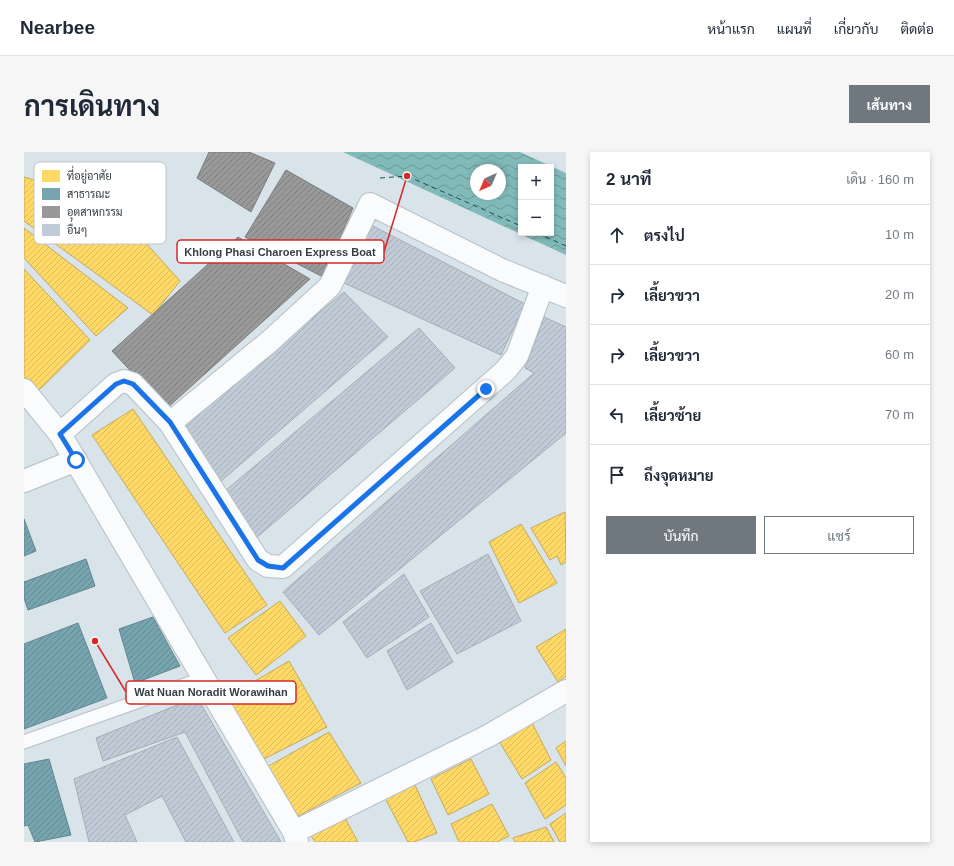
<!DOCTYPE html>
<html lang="th">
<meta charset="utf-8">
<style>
:root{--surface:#fff;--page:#f6f6f7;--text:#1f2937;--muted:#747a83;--line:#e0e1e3;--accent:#6f787e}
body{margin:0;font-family:Arial,Sarabun,sans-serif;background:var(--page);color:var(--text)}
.controls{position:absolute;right:12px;top:12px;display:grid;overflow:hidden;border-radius:0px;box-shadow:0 2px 6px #0003}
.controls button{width:36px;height:36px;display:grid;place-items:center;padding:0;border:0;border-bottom:1px solid var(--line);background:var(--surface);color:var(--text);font:20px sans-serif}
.compass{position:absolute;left:446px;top:12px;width:36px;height:36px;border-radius:50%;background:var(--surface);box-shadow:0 2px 6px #0003;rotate:224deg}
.stop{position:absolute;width:12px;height:12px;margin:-9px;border:3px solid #1a73e8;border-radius:50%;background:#fff}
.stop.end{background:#1a73e8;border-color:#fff;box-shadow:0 1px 4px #0008}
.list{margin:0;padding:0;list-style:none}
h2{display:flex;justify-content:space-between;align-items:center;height:52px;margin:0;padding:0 16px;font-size:17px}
h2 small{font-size:13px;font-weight:400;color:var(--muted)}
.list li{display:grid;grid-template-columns:26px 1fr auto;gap:12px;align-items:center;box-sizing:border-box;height:60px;padding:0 16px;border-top:1px solid var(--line)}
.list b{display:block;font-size:15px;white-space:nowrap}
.list em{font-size:13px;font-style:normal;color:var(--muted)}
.actions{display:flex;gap:8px;padding:12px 16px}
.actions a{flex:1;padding:9px 0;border:1px solid var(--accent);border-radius:0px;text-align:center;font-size:14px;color:var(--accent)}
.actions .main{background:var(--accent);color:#fff}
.icon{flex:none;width:22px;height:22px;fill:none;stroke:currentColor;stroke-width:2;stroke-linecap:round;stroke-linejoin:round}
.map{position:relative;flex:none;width:542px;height:690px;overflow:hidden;border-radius:0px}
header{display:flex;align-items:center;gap:24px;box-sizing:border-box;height:56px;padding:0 20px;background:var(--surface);border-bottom:1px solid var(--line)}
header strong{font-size:19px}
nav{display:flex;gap:22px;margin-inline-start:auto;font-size:14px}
.intro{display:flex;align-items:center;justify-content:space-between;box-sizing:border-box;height:96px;padding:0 24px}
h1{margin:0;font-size:28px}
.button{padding:10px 18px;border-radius:0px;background:var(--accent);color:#fff;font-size:14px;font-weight:700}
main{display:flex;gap:24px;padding:0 24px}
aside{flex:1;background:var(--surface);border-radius:0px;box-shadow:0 2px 6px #0003}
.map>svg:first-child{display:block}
</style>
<header>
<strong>Nearbee</strong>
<nav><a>หน้าแรก</a><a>แผนที่</a><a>เกี่ยวกับ</a><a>ติดต่อ</a></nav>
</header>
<div class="intro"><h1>การเดินทาง</h1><a class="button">เส้นทาง</a></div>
<main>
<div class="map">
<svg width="542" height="690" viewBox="0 0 542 690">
<defs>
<pattern id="water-waves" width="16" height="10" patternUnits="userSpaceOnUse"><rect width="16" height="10" fill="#82bab9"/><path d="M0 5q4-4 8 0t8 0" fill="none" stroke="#6b9998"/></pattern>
<pattern id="homes-hatch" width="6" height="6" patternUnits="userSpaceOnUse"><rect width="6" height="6" fill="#ffd966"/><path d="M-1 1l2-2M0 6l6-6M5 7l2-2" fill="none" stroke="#dbbb5a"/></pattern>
<pattern id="public-hatch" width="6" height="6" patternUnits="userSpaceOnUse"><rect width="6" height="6" fill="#76a5af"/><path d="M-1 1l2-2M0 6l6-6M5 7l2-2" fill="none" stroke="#628890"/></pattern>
<pattern id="industry-hatch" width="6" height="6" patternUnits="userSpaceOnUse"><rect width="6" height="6" fill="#999"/><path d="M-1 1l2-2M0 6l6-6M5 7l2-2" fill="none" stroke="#7e7e7e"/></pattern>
<pattern id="building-hatch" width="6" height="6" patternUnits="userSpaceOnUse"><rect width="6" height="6" fill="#c1cbd7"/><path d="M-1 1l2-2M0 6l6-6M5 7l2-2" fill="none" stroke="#a6afba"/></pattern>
</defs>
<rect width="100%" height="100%" fill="#d9e3ea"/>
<path fill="url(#water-waves)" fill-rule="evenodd" d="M 319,0 L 496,0 L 542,21 L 542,103 ZM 497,15 L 527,15 L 527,81 L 497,81 ZM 452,18 L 476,18 L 476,42 L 452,42 Z"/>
<path fill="url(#homes-hatch)" stroke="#c3aa5c" d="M 0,25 L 84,49 L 156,129 L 129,163 L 0,69 Z
M 0,76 L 104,156 L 72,184 L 0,106 Z
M 0,117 L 66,188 L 13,240 L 0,226 Z
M 109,257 L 243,453 L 201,481 L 68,283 Z
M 541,360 L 542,410 L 537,413 L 533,404 L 526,408 L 507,376 Z
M 497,372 L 533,431 L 495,451 L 465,390 Z
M 256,449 L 282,484 L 232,523 L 204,486 Z
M 542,477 L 542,524 L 534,530 L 512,495 Z
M 265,509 L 303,575 L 240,607 L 202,546 Z
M 507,569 L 527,608 L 498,627 L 475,589 Z
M 305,580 L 337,631 L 274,664 L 243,615 Z
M 542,589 L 542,614 L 532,596 Z
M 447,607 L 465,642 L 424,663 L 407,627 Z
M 532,610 L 542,626 L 542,653 L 521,667 L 501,631 Z
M 391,633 L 413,681 L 390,690 L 384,690 L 361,646 Z
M 468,652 L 485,684 L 473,690 L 435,690 L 427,672 Z
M 542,661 L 542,690 L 536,690 L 526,672 Z
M 320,664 L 334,690 L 291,690 L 286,682 Z
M 522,675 L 530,690 L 491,690 L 489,686 Z"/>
<path fill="url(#public-hatch)" stroke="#63868f" d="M 0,367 L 12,399 L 0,404 Z
M 62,407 L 71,434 L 4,458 L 0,446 L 0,430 Z
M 129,465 L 156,514 L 111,531 L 95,477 Z
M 54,471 L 83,546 L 0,577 L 0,492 Z
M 25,607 L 47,683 L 11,690 L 4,673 L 0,674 L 0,612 Z"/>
<path fill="url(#industry-hatch)" stroke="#7b7e80" d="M 185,0 L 225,0 L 251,11 L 227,60 L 173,26 Z
M 262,18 L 329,56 L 299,125 L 221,85 Z
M 214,85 L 286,127 L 142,257 L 88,199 Z"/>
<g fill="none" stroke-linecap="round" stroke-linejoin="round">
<path stroke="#105450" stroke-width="1" stroke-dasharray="5 4" stroke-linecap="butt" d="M 356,26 L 383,24 L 497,74
M 513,81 L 542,94"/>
</g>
<path fill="url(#building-hatch)" stroke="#a6adb3" d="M 347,73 L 501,152 L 477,203 L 320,131 Z
M 320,140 L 364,185 L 196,330 L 159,274 Z
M 520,165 L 542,175 L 542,281 L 295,483 L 259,440 L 510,221 L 501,216 Z
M 395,176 L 431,216 L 232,386 L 201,339 Z
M 464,402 L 497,469 L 433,502 L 396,439 Z
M 380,422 L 405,465 L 343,506 L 319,470 Z
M 407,471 L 429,510 L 383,538 L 363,499 Z
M 173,545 L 257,690 L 219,690 L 161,580 L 79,609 L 72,586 Z
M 153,585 L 210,690 L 162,690 L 138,644 L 101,663 L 113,690 L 65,690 L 50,627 Z"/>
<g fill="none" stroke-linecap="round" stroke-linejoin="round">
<defs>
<path id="lane" d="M 0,590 L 180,526"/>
<path id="street" d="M 0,238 L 36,282 L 270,680 L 273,690
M 146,271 L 246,189 L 306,134 L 346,52 L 478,118 L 542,144
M 36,282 L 92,232 L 100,229 L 109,232 L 146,271 L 234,408 L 244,414 L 259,415 L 482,218 L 493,204 L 519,134
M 0,329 L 52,308
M 270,680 L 464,584 L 542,539"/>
</defs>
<use href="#lane" stroke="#b7bfc5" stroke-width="15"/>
<use href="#street" stroke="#b7bfc5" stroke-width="24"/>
<use href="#lane" stroke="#f9fbfc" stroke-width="13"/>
<use href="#street" stroke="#f9fbfc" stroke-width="22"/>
</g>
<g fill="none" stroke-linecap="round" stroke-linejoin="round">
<path stroke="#1a73e8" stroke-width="5" d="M 52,308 L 36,282 L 92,232 L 100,229 L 109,232 L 146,270 L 234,408 L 244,414 L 259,416 L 462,237"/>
</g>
<rect x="10" y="10" width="132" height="82" rx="6" fill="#fff" stroke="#c3c5c7" stroke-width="1"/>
<rect x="18" y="18" width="18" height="12" fill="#ffd966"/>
<rect x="18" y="36" width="18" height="12" fill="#76a5af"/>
<rect x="18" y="54" width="18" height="12" fill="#999"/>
<rect x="18" y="72" width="18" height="12" fill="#c1cbd7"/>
<g font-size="11" fill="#363e44">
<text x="43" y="28">ที่อยู่อาศัย</text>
<text x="43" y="46">สาธารณะ</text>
<text x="43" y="64">อุตสาหกรรม</text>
<text x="43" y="82">อื่นๆ</text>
</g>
<path fill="none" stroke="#d62828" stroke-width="1.5" d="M383 24L360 100M71 489L102 540"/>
<g fill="#d62828" stroke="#fff" stroke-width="1.5">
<circle cx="383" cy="24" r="4"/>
<circle cx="71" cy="489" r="4"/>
</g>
<g fill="#fff" stroke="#d62828" stroke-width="1.5">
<rect x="153" y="88" width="207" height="23" rx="4"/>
<rect x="102" y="529" width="170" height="23" rx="4"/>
</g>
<g font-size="11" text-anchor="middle" font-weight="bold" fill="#363e44">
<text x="256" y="104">Khlong Phasi Charoen Express Boat</text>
<text x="187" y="544">Wat Nuan Noradit Worawihan</text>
</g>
</svg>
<div class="controls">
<button>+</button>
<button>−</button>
</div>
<svg class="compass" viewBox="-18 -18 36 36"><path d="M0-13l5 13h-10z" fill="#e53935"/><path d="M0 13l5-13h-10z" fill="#747a83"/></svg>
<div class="stop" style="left:52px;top:308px"></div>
<div class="stop end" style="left:462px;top:237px"></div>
</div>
<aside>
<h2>2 นาที<small>เดิน · 160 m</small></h2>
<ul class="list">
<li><svg class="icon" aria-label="ahead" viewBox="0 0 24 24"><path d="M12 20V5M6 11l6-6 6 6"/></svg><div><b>ตรงไป</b></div><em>10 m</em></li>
<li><svg class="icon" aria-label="right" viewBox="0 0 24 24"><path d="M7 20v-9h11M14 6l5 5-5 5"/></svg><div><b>เลี้ยวขวา</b></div><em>20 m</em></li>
<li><svg class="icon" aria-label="right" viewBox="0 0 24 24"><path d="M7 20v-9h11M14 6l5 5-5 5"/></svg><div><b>เลี้ยวขวา</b></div><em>60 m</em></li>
<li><svg class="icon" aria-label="left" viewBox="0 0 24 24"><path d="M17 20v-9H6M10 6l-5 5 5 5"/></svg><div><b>เลี้ยวซ้าย</b></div><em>70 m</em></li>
<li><svg class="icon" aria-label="arrive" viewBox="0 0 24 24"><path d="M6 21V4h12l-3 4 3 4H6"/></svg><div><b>ถึงจุดหมาย</b></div></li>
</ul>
<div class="actions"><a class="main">บันทึก</a><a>แชร์</a></div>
</aside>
</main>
